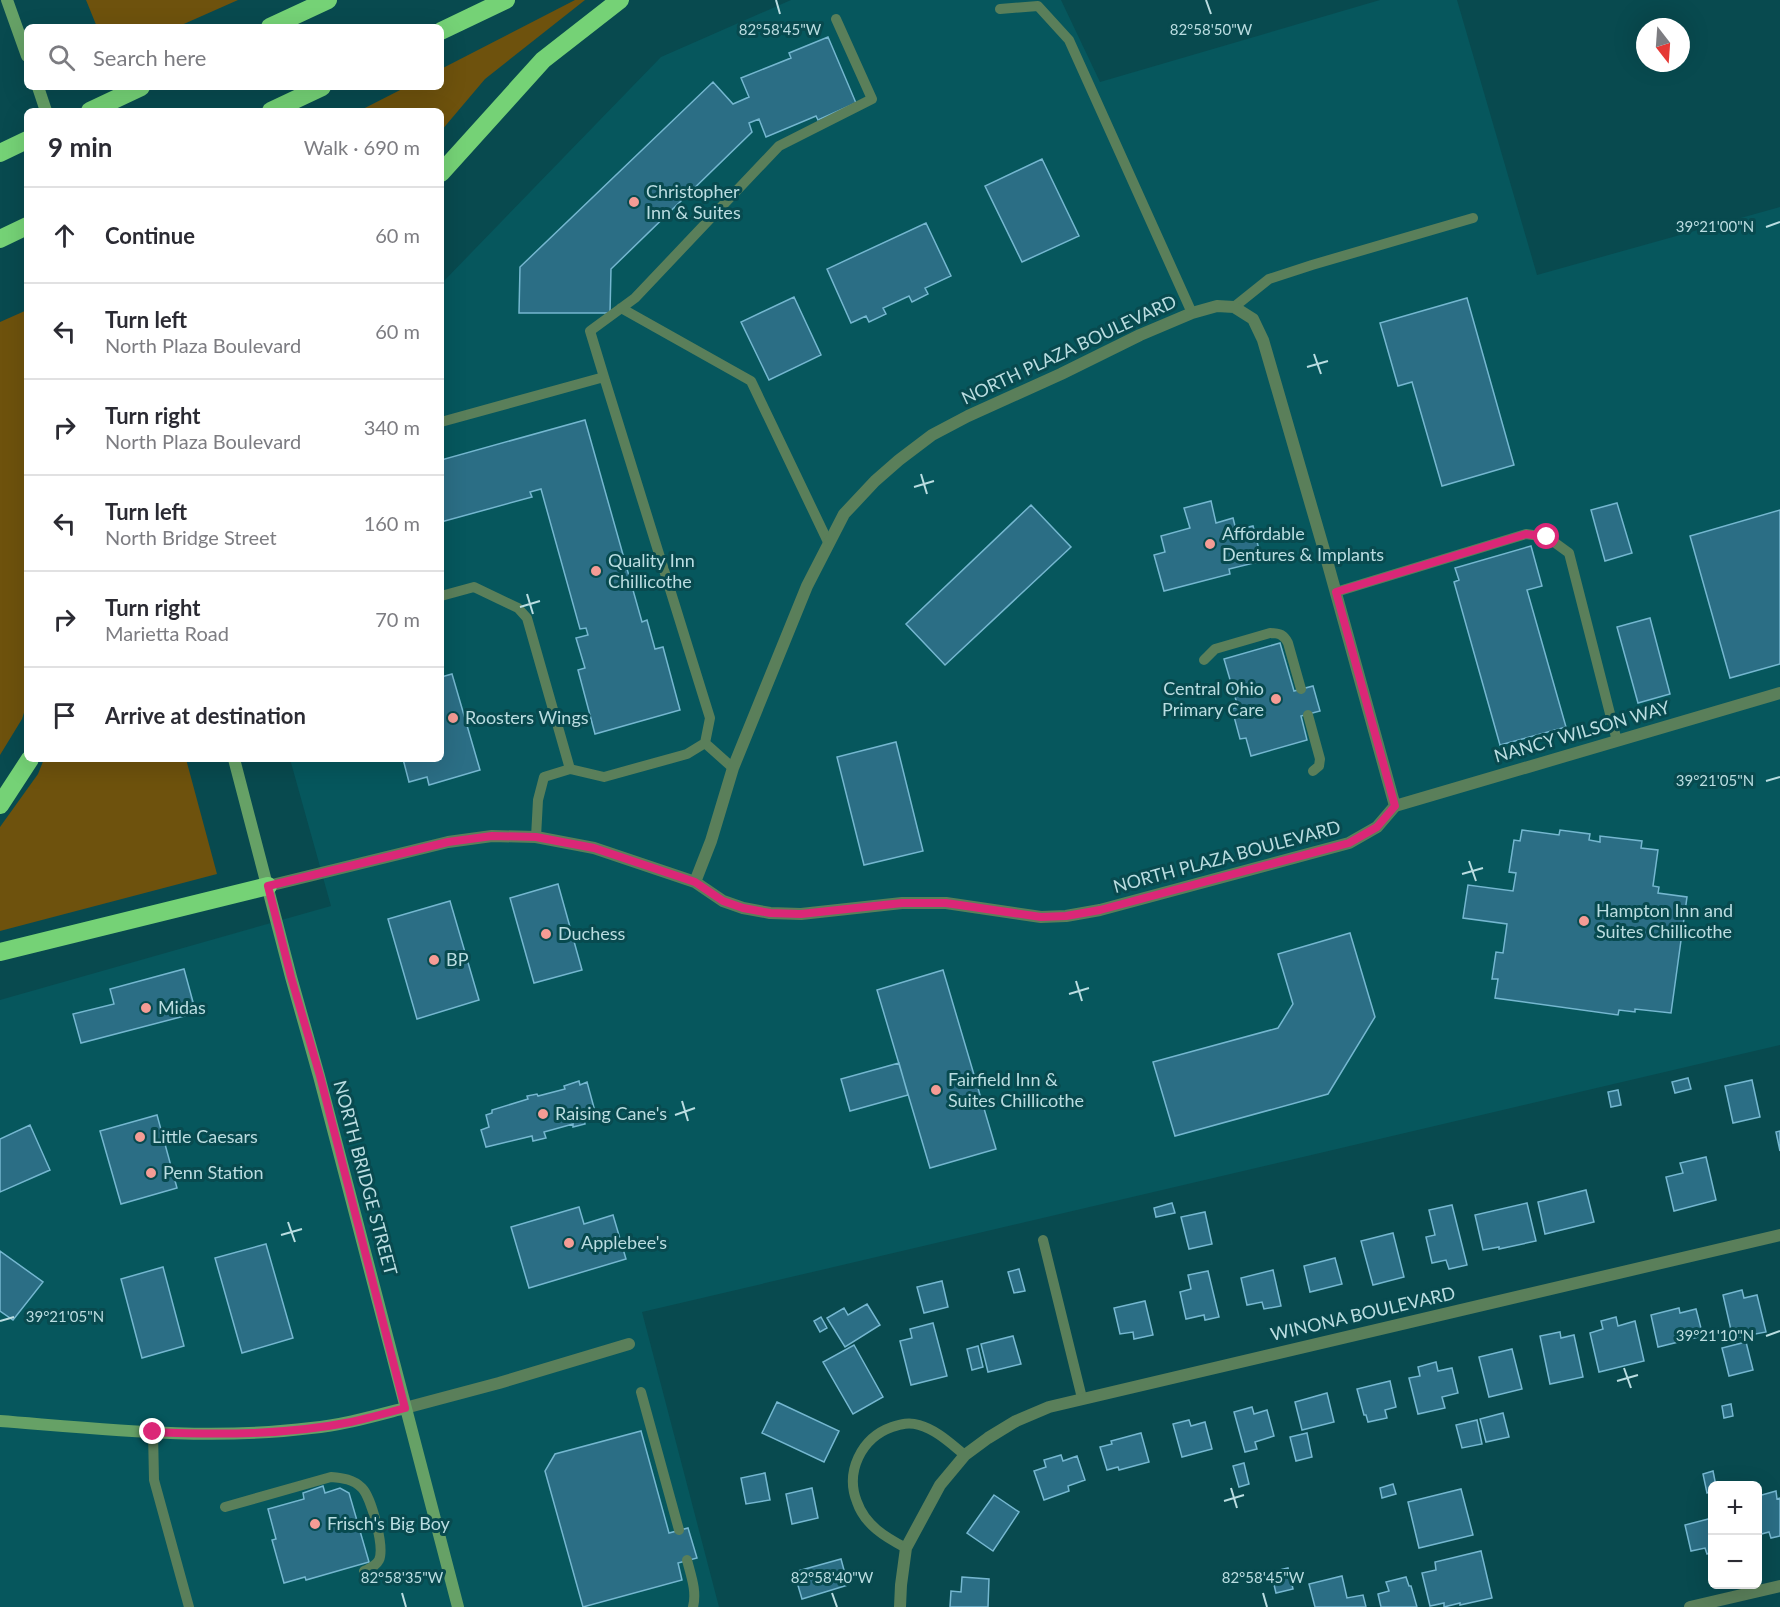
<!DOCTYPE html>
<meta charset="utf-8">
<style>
:root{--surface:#fff;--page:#f2f2f3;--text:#2b2b33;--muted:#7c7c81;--line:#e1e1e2}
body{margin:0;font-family:Lato,sans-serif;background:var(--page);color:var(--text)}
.controls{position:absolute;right:18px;bottom:18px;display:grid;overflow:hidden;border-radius:9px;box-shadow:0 6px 24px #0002}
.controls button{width:54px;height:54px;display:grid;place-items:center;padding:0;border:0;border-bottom:2px solid var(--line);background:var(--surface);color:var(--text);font:30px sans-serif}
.compass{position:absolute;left:1636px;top:18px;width:54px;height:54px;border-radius:50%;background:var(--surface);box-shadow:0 6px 24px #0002;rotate:163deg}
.stop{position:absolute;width:18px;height:18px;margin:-14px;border:4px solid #db2777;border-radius:50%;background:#fff}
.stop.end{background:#db2777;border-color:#fff;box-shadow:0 2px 6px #0008}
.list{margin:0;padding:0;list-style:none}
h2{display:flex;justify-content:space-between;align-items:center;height:78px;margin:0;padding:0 24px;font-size:26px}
h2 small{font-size:20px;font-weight:400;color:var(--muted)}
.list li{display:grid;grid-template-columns:39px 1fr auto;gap:18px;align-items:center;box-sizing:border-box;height:96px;padding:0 24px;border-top:2px solid var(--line)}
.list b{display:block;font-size:22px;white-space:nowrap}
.list p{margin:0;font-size:20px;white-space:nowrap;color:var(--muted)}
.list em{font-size:20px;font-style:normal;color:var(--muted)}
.icon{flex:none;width:33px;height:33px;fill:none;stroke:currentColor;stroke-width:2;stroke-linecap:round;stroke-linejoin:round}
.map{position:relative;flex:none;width:1780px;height:1607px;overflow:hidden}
.search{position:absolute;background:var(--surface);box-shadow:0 6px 24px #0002;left:24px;top:24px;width:420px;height:66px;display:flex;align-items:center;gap:15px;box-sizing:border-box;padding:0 21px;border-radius:9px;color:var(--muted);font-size:22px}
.panel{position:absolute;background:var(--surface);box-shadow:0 6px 24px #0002;left:24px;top:108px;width:420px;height:654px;border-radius:9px}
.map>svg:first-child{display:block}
</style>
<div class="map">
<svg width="1780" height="1607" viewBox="0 0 1780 1607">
<rect width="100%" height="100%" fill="#084a4f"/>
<path fill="#06575d" d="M 791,0 L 1061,0 L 1100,82 L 1380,0 L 1457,0 L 1537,275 L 1780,207 L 1780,1045 L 642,1312 L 719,1607 L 0,1607 L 0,1000 L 331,906 L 290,759 L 441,759 L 441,284 L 661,57 Z"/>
<path fill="#6e520d" d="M 86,0 L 238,0 L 177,27 L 97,27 Z
M 575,0 L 585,0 L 485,79 L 441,131 L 441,111 L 359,111 L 406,87 L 441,87 L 441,69 Z
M 27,310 L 27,703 L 22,719 L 0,755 L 0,322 Z
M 44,759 L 186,759 L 217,874 L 0,931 L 0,827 L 38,774 Z"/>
<path fill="#2b6e85" stroke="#75b7d0" stroke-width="1.5" d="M 828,37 L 856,103 L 818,120 L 816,116 L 766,137 L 759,119 L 749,123 L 752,132 L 611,269 L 610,313 L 519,313 L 520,267 L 713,82 L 733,104 L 749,97 L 741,78 L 791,58 L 789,53 Z
M 1042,159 L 1079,236 L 1022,262 L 985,186 Z
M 926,223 L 951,276 L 925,288 L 928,294 L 912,302 L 909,296 L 883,308 L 886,314 L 869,322 L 866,316 L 851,323 L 827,269 Z
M 794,297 L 821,355 L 769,380 L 741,322 Z
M 1467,298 L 1514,465 L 1442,486 L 1412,382 L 1398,386 L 1380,323 Z
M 585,420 L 642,622 L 647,620 L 655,649 L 663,647 L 680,710 L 595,734 L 578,670 L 585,668 L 576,638 L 588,635 L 586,628 L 580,629 L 541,489 L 530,492 L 532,497 L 441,522 L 441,460 Z
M 1211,501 L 1216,523 L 1233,518 L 1236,530 L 1253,526 L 1262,561 L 1229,569 L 1230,574 L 1164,591 L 1154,555 L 1165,552 L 1161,536 L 1190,528 L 1184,508 Z
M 1617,503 L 1632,553 L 1605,561 L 1591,510 Z
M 1031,505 L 1071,547 L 945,665 L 906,624 Z
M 1780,510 L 1780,664 L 1730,678 L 1690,536 Z
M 1531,546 L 1542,586 L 1527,590 L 1566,727 L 1500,745 L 1454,582 L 1459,580 L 1455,568 Z
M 1650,618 L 1670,694 L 1638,703 L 1617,627 Z
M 1280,643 L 1294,691 L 1313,686 L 1320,711 L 1301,716 L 1307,740 L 1251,756 L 1246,738 L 1240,739 L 1232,709 L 1238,707 L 1224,659 Z
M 452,674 L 480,770 L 429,785 L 427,777 L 409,782 L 403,759 L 441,759 L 441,677 Z
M 896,742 L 923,851 L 864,865 L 837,757 Z
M 1522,830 L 1559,835 L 1560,830 L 1590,834 L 1589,840 L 1600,842 L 1600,836 L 1642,841 L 1641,848 L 1658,850 L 1653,886 L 1659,887 L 1658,893 L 1687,897 L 1671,1013 L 1635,1009 L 1635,1012 L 1619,1010 L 1618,1015 L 1495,998 L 1498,979 L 1492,979 L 1496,952 L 1503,953 L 1507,924 L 1463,918 L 1468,885 L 1513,891 L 1516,873 L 1509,872 L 1514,840 L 1520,841 Z
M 558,884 L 582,970 L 534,983 L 510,898 Z
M 450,901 L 479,1000 L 417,1019 L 388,919 Z
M 1350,933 L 1375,1017 L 1328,1094 L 1175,1136 L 1153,1062 L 1278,1028 L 1293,1004 L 1278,954 Z
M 184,969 L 196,1013 L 81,1043 L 73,1014 L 114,1004 L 110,989 Z
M 943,970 L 996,1149 L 930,1168 L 877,990 Z
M 899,1063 L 908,1095 L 850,1111 L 841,1079 Z
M 1688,1078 L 1691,1089 L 1675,1093 L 1672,1082 Z
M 1752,1080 L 1760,1117 L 1733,1123 L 1725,1086 Z
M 579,1081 L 580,1085 L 587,1082 L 596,1115 L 584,1118 L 585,1124 L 573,1127 L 573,1124 L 544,1132 L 546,1138 L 533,1141 L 532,1136 L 486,1147 L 481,1130 L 489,1127 L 486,1115 L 492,1113 L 492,1110 L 528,1099 L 527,1096 L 537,1094 L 538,1096 L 565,1089 L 564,1086 Z
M 1618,1090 L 1621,1105 L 1611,1107 L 1608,1092 Z
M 157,1115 L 177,1188 L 121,1204 L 100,1131 Z
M 30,1125 L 50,1170 L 0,1192 L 0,1139 Z
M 1780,1131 L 1780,1151 L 1776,1132 Z
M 1706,1157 L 1716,1200 L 1674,1211 L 1666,1177 L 1683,1173 L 1680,1163 Z
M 1586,1190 L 1594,1222 L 1545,1234 L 1538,1202 Z
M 1172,1203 L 1175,1213 L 1156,1217 L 1154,1208 Z
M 1527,1203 L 1536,1241 L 1499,1249 L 1499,1247 L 1483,1250 L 1475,1215 Z
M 1452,1205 L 1467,1265 L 1449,1269 L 1446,1260 L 1432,1263 L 1426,1237 L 1435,1235 L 1429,1210 Z
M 579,1207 L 584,1224 L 613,1215 L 626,1259 L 529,1288 L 511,1227 Z
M 1205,1212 L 1212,1244 L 1189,1249 L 1181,1217 Z
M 1393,1233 L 1404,1277 L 1373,1285 L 1361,1241 Z
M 266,1244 L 293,1338 L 242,1353 L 215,1258 Z
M 0,1251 L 43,1282 L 13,1320 L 0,1311 Z
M 1335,1258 L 1342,1284 L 1310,1292 L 1304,1266 Z
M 163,1267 L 184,1346 L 142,1358 L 121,1279 Z
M 1019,1269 L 1025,1291 L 1014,1293 L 1008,1272 Z
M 1273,1270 L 1281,1306 L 1264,1309 L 1262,1302 L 1247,1305 L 1241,1278 Z
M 1208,1271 L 1219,1317 L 1205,1320 L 1204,1315 L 1186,1319 L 1180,1292 L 1191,1289 L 1188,1275 Z
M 942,1281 L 948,1307 L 924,1313 L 917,1287 Z
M 1742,1290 L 1744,1298 L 1757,1295 L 1766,1332 L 1740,1337 L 1738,1328 L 1731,1330 L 1723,1295 Z
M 1145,1301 L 1153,1335 L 1134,1339 L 1133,1332 L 1120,1334 L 1114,1308 Z
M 867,1304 L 880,1325 L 845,1347 L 827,1318 L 844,1308 L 848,1315 Z
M 1679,1308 L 1680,1313 L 1696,1309 L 1703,1336 L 1658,1347 L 1651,1315 Z
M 821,1317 L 827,1328 L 820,1332 L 814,1321 Z
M 1616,1317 L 1618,1326 L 1635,1321 L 1644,1361 L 1599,1372 L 1590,1333 L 1603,1329 L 1601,1321 Z
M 933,1323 L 947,1376 L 911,1385 L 900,1341 L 912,1338 L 910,1329 Z
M 1560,1332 L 1561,1338 L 1574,1335 L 1583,1377 L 1550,1384 L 1540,1336 Z
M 1013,1336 L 1021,1364 L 988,1372 L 981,1344 Z
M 1746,1342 L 1753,1370 L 1729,1376 L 1722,1348 Z
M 854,1345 L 883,1397 L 853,1414 L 823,1362 Z
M 978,1346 L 983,1367 L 972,1370 L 967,1349 Z
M 1512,1349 L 1522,1389 L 1489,1397 L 1479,1357 Z
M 1436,1362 L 1438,1371 L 1452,1368 L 1458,1393 L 1442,1397 L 1445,1408 L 1418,1414 L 1409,1378 L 1420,1376 L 1418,1367 Z
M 1390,1381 L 1396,1407 L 1385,1410 L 1387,1418 L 1368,1422 L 1366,1415 L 1364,1415 L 1357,1389 Z
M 1327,1393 L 1334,1422 L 1302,1430 L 1295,1402 Z
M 777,1402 L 839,1431 L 824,1462 L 762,1433 Z
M 1731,1404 L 1733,1416 L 1724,1418 L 1722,1406 Z
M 1252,1407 L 1254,1414 L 1267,1410 L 1274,1436 L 1255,1442 L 1257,1449 L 1245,1452 L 1234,1412 Z
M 1503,1413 L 1509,1437 L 1486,1442 L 1480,1419 Z
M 1189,1420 L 1191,1426 L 1205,1422 L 1212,1449 L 1182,1457 L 1173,1424 Z
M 1477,1420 L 1482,1444 L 1462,1448 L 1456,1425 Z
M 641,1431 L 669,1533 L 688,1528 L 697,1558 L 678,1563 L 682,1580 L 583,1607 L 545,1471 L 555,1454 Z
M 1141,1433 L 1149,1462 L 1119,1470 L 1118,1467 L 1107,1470 L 1100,1447 L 1112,1444 L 1111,1441 Z
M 1307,1433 L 1312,1457 L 1296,1461 L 1290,1437 Z
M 1061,1455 L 1063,1461 L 1077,1456 L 1085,1480 L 1068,1486 L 1069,1491 L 1044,1500 L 1034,1471 L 1046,1467 L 1044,1460 Z
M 1244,1463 L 1249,1484 L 1239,1487 L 1233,1466 Z
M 1713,1471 L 1716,1486 L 1712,1486 L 1712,1491 L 1707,1493 L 1703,1474 Z
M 765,1473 L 770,1500 L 746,1504 L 741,1478 Z
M 1393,1484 L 1396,1494 L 1382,1498 L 1380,1488 Z
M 323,1486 L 325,1493 L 340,1488 L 349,1493 L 369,1562 L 306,1580 L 305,1577 L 284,1583 L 272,1540 L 276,1539 L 268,1509 L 304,1499 L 303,1493 Z
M 812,1488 L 818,1518 L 792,1524 L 786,1494 Z
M 1461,1489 L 1473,1535 L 1419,1548 L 1408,1502 Z
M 1776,1491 L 1777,1499 L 1780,1498 L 1780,1536 L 1771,1538 L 1769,1532 L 1758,1535 L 1758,1496 Z
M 994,1495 L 1019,1512 L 993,1551 L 967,1533 Z
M 1712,1518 L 1712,1552 L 1707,1554 L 1705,1548 L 1691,1551 L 1685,1525 Z
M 1481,1551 L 1492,1598 L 1460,1605 L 1460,1603 L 1444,1607 L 1444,1603 L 1430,1606 L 1422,1573 L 1436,1570 L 1435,1562 Z
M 841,1559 L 848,1585 L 802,1599 L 794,1572 Z
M 1288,1568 L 1293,1589 L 1276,1593 L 1271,1572 Z
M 1342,1576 L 1347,1598 L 1363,1595 L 1366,1607 L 1315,1607 L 1309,1584 Z
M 962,1577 L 989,1579 L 988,1607 L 950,1607 L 951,1591 L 961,1592 Z
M 1406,1577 L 1409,1586 L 1411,1586 L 1417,1607 L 1381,1607 L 1378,1594 L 1389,1591 L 1386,1582 Z"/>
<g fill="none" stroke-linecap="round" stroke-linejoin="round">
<path stroke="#5a7f5a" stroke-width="10" d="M 1000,9 L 1038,6 L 1069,40 L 1192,313
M 1234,307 L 1269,279 L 1312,265 L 1473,218
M 621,308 L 751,381 L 829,544
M 604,377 L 590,331 L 635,298 L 779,146 L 872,99 L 836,19
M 441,422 L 604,377 L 710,718 L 705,743 L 687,754 L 604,777 L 570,769 L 527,618 L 518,608 L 474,587 L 441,596
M 1336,592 L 1526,534 L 1547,537 L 1569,553 L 1617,741
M 1204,660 L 1215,649 L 1270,633 C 1280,633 1284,635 1288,643 L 1301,689
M 1308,715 L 1320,759 L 1319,766 L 1313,771
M 705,743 L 733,768
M 536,837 L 538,800 L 544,777 L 570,769
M 1043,1240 L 1082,1398
M 641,1392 L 679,1530
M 153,1432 L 154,1480 L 189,1607
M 225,1507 L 331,1477 C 343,1478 353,1479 362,1488 C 371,1497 385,1547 379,1560 C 376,1566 370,1568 364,1571
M 906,1548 C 885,1537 865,1525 857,1502 C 845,1472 861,1438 892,1427 C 901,1424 909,1422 919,1425 C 937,1430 951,1444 965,1455
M 687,1560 C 691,1576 697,1591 693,1607"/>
<path stroke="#5a7f5a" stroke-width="12" d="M 1395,806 L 1780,693
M 268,886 L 448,842 L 492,836 L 536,837 L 594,848 L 695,882 L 723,901 L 743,908 L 770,913 L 801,914 L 902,903 L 946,903 L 1041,917 L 1066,916 L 1100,910 L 1349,843 L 1377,827 L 1395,806 L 1324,550 L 1263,340 L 1253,319 L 1234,307 L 1217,306 L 1192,313 L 1140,335 L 1061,374 L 968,416 L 932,435 L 899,460 L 875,481 L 844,514 L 807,586 L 733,768 L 711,841 L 695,882
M 405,1408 L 499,1383 L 629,1344
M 900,1607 L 901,1585 L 906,1548 L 940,1485 L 965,1455 L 988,1438 L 1016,1421 L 1049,1407 L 1780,1235
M 1690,1607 L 1780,1586"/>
<path stroke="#66a166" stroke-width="12" d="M 7,0 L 27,56
M 38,87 L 46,111
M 234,759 L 291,977 L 319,1076 L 458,1607
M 0,1421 C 103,1429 208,1441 311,1428 C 343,1425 374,1416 405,1408"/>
<path stroke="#75d276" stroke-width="18" d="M 270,27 L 328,0
M 441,31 L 506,0
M 90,111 L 141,87
M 271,111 L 322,87
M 0,153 L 27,140
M 441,173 L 543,60 L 620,0
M 0,239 L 27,226
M 0,805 L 30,759
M 0,952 L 268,886"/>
</g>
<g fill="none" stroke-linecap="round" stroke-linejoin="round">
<path stroke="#db2777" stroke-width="8" d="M 153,1432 C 219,1435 286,1435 351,1422 C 369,1418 387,1413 405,1408 L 320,1076 L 291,977 L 268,886 L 448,842 L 492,836 L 536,837 L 594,848 L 695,882 L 723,901 L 743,908 L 770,913 L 801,914 L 902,903 L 946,903 L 1041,917 L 1066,916 L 1100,910 L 1349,843 L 1377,827 L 1395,806 L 1336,592 L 1526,534 L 1547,537"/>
</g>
<path fill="none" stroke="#badde1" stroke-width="2" d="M 776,0 L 780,14M 1206,0 L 1211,14M 1766,227 L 1780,222M 1314,354 L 1321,374M 1307,367 L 1328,361M 921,474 L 927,494M 914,487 L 934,481M 527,594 L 533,614M 520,607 L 540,601M 1766,781 L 1780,777M 1469,861 L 1476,881M 1462,874 L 1483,868M 1076,981 L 1082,1001M 1069,994 L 1089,988M 682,1101 L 688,1121M 675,1115 L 695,1108M 288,1222 L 295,1242M 281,1235 L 302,1229M 0,1321 L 14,1317M 1766,1336 L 1780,1331M 1624,1368 L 1631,1388M 1617,1381 L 1638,1375M 1231,1488 L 1237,1508M 1224,1501 L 1244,1495M 402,1593 L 406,1607M 832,1593 L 837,1607M 1263,1593 L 1267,1607"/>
<g fill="#f59c95" stroke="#084a4f" stroke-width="2">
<circle cx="634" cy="202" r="6"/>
<circle cx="1210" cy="544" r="6"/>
<circle cx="596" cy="571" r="6"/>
<circle cx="1276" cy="699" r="6"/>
<circle cx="453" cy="718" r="6"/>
<circle cx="1584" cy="921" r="6"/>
<circle cx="546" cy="934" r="6"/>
<circle cx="434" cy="960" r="6"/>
<circle cx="146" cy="1008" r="6"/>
<circle cx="936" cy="1090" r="6"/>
<circle cx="543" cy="1114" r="6"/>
<circle cx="140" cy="1137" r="6"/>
<circle cx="151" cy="1173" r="6"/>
<circle cx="569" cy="1243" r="6"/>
<circle cx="315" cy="1524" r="6"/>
</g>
<g text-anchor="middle" stroke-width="6" stroke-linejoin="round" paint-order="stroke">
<g font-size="18" fill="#badde1" stroke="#084a4f" text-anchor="start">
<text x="646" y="198">Christopher<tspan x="646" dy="21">Inn &amp; Suites</tspan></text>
<text x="1222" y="540">Affordable<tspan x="1222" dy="21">Dentures &amp; Implants</tspan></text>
<text x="608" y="567">Quality Inn<tspan x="608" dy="21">Chillicothe</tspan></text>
<text x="1264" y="695" text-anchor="end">Central Ohio<tspan x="1264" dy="21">Primary Care</tspan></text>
<text x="465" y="724">Roosters Wings</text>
<text x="1596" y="917">Hampton Inn and<tspan x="1596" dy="21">Suites Chillicothe</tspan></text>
<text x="558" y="940">Duchess</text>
<text x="446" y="966">BP</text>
<text x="158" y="1014">Midas</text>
<text x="948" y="1086">Fairfield Inn &amp;<tspan x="948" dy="21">Suites Chillicothe</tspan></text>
<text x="555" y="1120">Raising Cane's</text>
<text x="152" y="1143">Little Caesars</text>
<text x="163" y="1179">Penn Station</text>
<text x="581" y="1249">Applebee's</text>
<text x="327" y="1530">Frisch's Big Boy</text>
</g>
<g font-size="18" fill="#badde1" stroke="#084a4f">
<text transform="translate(1069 350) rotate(-25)" y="6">NORTH PLAZA BOULEVARD</text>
<text transform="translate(1582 732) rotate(-16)" y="6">NANCY WILSON WAY</text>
<text transform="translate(1227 857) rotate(-15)" y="6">NORTH PLAZA BOULEVARD</text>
<text transform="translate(365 1178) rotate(75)" y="6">NORTH BRIDGE STREET</text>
<text transform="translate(1363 1314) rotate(-13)" y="6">WINONA BOULEVARD</text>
</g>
</g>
<g font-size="15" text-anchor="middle" fill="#badde1" stroke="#084a4f" stroke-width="6" stroke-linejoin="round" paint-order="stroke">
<text x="780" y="35">82°58'45"W</text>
<text x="1211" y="35">82°58'50"W</text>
<text x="1715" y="232">39°21'00"N</text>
<text x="1715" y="786">39°21'05"N</text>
<text x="65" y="1322">39°21'05"N</text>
<text x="1715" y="1341">39°21'10"N</text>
<text x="402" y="1583">82°58'35"W</text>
<text x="832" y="1583">82°58'40"W</text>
<text x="1263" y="1583">82°58'45"W</text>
</g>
</svg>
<div class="controls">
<button>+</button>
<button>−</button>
</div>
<svg class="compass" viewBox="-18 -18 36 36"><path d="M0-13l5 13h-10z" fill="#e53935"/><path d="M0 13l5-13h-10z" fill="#7c7c81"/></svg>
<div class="stop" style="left:1547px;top:537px"></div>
<div class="stop end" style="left:153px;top:1432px"></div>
<div class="search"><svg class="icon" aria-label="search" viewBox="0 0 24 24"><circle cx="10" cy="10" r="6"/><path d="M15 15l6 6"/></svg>Search here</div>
<section class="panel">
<h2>9 min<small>Walk · 690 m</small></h2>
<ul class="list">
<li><svg class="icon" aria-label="ahead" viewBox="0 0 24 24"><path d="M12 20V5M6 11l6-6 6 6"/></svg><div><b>Continue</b></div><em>60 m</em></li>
<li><svg class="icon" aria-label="left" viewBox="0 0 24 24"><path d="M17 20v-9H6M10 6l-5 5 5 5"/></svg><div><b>Turn left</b><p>North Plaza Boulevard</p></div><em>60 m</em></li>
<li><svg class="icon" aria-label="right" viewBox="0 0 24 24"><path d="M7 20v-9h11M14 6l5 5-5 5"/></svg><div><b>Turn right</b><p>North Plaza Boulevard</p></div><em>340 m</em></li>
<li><svg class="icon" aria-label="left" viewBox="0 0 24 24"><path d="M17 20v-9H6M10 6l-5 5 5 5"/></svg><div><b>Turn left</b><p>North Bridge Street</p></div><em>160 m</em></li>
<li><svg class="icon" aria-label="right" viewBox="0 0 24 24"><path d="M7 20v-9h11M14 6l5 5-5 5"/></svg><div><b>Turn right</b><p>Marietta Road</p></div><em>70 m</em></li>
<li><svg class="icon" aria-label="arrive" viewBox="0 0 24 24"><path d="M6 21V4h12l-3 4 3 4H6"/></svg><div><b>Arrive at destination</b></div></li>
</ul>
</section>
</div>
